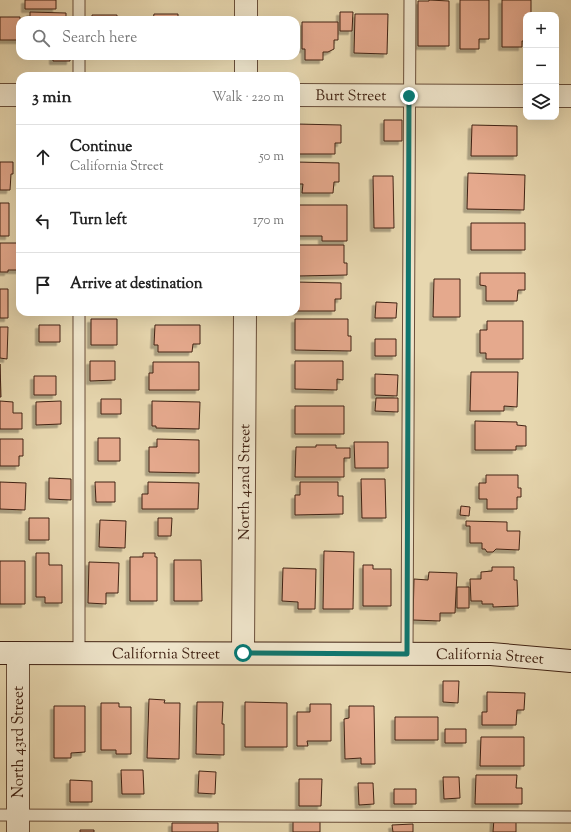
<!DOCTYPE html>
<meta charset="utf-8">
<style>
:root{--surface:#fff;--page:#f6f6f6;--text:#222;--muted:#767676;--line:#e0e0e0}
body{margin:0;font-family:"Sorts Mill Goudy",serif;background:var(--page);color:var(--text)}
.controls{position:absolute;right:12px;top:12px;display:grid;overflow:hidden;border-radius:8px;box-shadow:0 4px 16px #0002}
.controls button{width:36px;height:36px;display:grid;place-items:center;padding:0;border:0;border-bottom:1px solid var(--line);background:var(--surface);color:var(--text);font:20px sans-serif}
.stop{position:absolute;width:12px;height:12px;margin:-9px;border:3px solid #0f766e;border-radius:50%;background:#fff}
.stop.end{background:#0f766e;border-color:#fff;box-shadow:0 1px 4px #0008}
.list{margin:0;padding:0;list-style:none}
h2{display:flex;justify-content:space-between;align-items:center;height:52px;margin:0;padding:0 16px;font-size:17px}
h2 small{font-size:13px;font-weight:400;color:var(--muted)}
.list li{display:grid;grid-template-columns:26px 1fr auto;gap:12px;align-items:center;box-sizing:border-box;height:64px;padding:0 16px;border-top:1px solid var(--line)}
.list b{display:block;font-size:15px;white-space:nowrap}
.list p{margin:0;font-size:13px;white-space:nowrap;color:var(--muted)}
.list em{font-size:13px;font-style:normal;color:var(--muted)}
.icon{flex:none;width:22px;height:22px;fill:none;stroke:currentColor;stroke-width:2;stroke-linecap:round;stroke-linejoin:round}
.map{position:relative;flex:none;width:571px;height:832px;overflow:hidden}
.search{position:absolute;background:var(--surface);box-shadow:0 4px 16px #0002;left:16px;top:16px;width:284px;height:44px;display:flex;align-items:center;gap:10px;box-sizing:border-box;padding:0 14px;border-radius:12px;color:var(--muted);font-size:15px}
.panel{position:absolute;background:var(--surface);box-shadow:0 4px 16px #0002;left:16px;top:72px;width:284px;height:244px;border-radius:12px}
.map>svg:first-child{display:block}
</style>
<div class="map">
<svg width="571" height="832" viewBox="0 0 571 832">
<defs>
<filter id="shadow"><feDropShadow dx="-3.5" dy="3.5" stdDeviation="0" flood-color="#0004"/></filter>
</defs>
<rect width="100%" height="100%" fill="#e7d7af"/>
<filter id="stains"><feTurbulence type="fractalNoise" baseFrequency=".005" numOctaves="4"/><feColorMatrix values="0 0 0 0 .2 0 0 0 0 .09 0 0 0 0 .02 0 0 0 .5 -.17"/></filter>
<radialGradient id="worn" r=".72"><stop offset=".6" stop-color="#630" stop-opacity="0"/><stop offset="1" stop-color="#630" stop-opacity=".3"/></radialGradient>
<path fill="#e5a98d" stroke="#402213" filter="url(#shadow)" d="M 25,0 L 56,0 L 56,9 L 25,9 Z
M 429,0 L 449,1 L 449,46 L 418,46 L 418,1 L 429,1 Z
M 460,0 L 489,0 L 489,39 L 479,39 L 479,49 L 460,49 Z
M 502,0 L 531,0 L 531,15 L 526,15 L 526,41 L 522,41 L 522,47 L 502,47 Z
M 30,12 L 66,13 L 66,20 L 30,20 Z
M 340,12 L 353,12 L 352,31 L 340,31 Z
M 154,14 L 178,14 L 178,19 L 184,20 L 153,20 Z
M 355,14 L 388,14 L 387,54 L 354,53 Z
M 92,15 L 117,15 L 117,20 L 92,20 Z
M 0,17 L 20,17 L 20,40 L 0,40 Z
M 302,22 L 338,22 L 338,40 L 334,40 L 334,49 L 328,52 L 323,52 L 323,60 L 305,60 L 305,49 L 302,49 Z
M 53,56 L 70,56 L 70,61 L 53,61 Z
M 384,120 L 402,120 L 402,141 L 384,141 Z
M 296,124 L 341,125 L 341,143 L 335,143 L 335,154 L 296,154 Z
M 472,125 L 517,126 L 517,156 L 471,156 Z
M 0,162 L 13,162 L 13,174 L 11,174 L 10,190 L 0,190 Z
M 296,162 L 339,163 L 339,182 L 334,182 L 333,193 L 302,193 L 303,184 L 296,184 Z
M 468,173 L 525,175 L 524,210 L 467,209 Z
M 373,176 L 393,176 L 394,228 L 374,228 Z
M 0,203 L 9,203 L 9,236 L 0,236 Z
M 296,205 L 347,205 L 347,241 L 322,241 L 322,236 L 296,236 Z
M 471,223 L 525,223 L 525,250 L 471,250 Z
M 0,243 L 20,243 L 20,270 L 8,270 L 8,272 L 0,272 Z
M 296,245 L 344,245 L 344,263 L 347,263 L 347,275 L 298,276 L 298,264 L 296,264 Z
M 480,273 L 525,273 L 525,290 L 518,290 L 517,301 L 486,301 L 486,286 L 480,285 Z
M 434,279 L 460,279 L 460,317 L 433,317 Z
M 296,282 L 341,283 L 341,299 L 335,299 L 335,311 L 296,311 Z
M 0,289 L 8,289 L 8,318 L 0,318 Z
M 376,302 L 397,303 L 396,318 L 375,318 Z
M 91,319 L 117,319 L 117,345 L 91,345 Z
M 295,319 L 348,319 L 348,336 L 351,336 L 351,351 L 295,350 Z
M 487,321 L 523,321 L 523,359 L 486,359 L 486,353 L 480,353 L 480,330 L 487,330 Z
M 39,325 L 60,325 L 60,342 L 39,342 Z
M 155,325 L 200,325 L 200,344 L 193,344 L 192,352 L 158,352 L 158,345 L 154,345 Z
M 0,327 L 8,327 L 7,359 L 0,358 Z
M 375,339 L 396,339 L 396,356 L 375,356 Z
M 90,361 L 115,361 L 115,380 L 90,381 Z
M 295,361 L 343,361 L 343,380 L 337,379 L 337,390 L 295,389 Z
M 153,362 L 199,362 L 199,390 L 149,390 L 149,373 L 153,373 Z
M 0,364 L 1,397 L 0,397 Z
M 471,372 L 518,372 L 517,407 L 504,406 L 504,411 L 470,411 Z
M 375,374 L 398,375 L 397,396 L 375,395 Z
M 34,376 L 56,376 L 56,395 L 34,395 Z
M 376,398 L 398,398 L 398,412 L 375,411 Z
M 101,399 L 121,399 L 121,414 L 101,414 Z
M 0,401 L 13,402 L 13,413 L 22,413 L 22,429 L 0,429 Z
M 61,401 L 61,424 L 36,425 L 36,402 Z
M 152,401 L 200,402 L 199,429 L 156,428 L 156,426 L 152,426 Z
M 295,406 L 344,406 L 344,434 L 295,434 Z
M 475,421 L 517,422 L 517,425 L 526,426 L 526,446 L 516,446 L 516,450 L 475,450 Z
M 98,438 L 120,438 L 120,461 L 98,461 Z
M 0,439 L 23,439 L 23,456 L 19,456 L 19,466 L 0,466 Z
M 157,439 L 199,440 L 199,473 L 149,472 L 149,447 L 157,447 Z
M 354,442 L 388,442 L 388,468 L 355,468 Z
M 316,445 L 336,445 L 336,448 L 350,448 L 350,458 L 344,458 L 344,477 L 295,477 L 296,447 L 316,447 Z
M 486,475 L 518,475 L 518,488 L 521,488 L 521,497 L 517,497 L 517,509 L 487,509 L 487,499 L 479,499 L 479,483 L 486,483 Z
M 49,478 L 71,479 L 71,500 L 49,499 Z
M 361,479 L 385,479 L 386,518 L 362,518 Z
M 0,482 L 26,483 L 25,510 L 0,509 Z
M 95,482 L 115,482 L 115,502 L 96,502 Z
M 148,482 L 199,483 L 198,509 L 142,509 L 142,494 L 148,494 Z
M 300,482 L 338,482 L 338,496 L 343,496 L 343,514 L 295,515 L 295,495 L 300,495 Z
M 461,506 L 470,507 L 469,516 L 460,515 Z
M 29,518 L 49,518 L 49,540 L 29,540 Z
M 158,518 L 172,518 L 171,536 L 158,536 Z
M 100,520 L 126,521 L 125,548 L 99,547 Z
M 466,521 L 507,522 L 507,531 L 520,531 L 519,550 L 496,549 L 493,552 L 487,552 L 485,549 L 482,549 L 482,543 L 470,543 L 470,526 L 466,526 Z
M 324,551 L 354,552 L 353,609 L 323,609 Z
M 36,553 L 49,553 L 49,565 L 62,565 L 62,603 L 45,603 L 45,597 L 36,597 Z
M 143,553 L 155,553 L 155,557 L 157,557 L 157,601 L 130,601 L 130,557 L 143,557 Z
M 174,560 L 201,560 L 202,601 L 174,601 Z
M 0,561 L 25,561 L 25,604 L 0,604 Z
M 89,562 L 119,563 L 118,593 L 106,593 L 106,604 L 88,603 Z
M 363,565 L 373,565 L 373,569 L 391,569 L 391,606 L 363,606 Z
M 492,567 L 514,567 L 514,580 L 517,580 L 518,606 L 493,607 L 493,604 L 482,604 L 482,601 L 471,601 L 470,579 L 481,579 L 481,572 L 492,571 Z
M 283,568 L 316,569 L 315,609 L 298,609 L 298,602 L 282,601 Z
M 429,572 L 457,573 L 455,613 L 440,613 L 440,621 L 413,620 L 414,579 L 428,580 Z
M 457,587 L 469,587 L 469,608 L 457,608 Z
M 443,681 L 459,681 L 458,703 L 443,702 Z
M 487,692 L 525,693 L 524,710 L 517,710 L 516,725 L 482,725 L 482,712 L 487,712 Z
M 149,699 L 165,700 L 164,703 L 180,703 L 179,759 L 147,758 Z
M 197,702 L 223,702 L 222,724 L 224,724 L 224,755 L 196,754 Z
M 245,702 L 287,703 L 287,747 L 245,747 Z
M 101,703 L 119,703 L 119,707 L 131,707 L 131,754 L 116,754 L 116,750 L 101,750 Z
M 310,704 L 331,704 L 331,741 L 307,741 L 308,746 L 297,746 L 297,712 L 310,712 Z
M 54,706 L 85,706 L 85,752 L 71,753 L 71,758 L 54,758 Z
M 349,706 L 374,706 L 375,764 L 361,764 L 361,758 L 345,759 L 344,719 L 349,718 Z
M 395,717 L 438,717 L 438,740 L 395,740 Z
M 445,729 L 466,729 L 466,743 L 445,743 Z
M 481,737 L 524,737 L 524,766 L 480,766 Z
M 121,770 L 143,770 L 144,794 L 122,794 Z
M 199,771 L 216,772 L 215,794 L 198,793 Z
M 476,775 L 517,775 L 516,788 L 522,788 L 522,804 L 475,804 Z
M 443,777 L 459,777 L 460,798 L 444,799 Z
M 299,779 L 322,779 L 321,806 L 299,806 Z
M 70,780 L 92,781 L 92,802 L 70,802 Z
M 358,783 L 373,783 L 374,804 L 359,805 Z
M 394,789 L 416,789 L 416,804 L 394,804 Z
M 494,819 L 516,820 L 516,832 L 493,832 Z
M 293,820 L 320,820 L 320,832 L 293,832 Z
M 172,823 L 218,823 L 218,832 L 172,832 Z
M 413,824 L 413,832 L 393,832 L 392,825 Z
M 80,830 L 94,830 L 94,832 L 80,832 Z"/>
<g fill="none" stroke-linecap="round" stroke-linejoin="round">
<defs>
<path id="lane" d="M 79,0 L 79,20
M 79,56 L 79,76
M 79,653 L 79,312
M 407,653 L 410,0
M 0,815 L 571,817"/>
<g id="street">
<path d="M 246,20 L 246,0"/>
<path d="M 246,76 L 246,56"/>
<path d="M 0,95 L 20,95"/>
<path id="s1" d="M 296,95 L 526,96"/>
<path d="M 556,96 L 571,96"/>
<path id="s2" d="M 243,653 L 245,312"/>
<path d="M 18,832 L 18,653"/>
</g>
<g id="secondary">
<path id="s3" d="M 0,653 L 491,654 L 571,661"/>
</g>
</defs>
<use href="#lane" stroke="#6a4f3a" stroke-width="13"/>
<use href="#street" stroke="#6a4f3a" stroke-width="24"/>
<use href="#secondary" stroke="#402213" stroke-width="24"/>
<use href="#lane" stroke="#efe5cb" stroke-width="11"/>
<use href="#street" stroke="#efe5cb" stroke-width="22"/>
<use href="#secondary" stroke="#efe5cb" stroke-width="22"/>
</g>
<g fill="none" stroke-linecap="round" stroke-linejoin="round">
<path stroke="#0f766e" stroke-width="5" d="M 243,653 L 407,654 L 409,96"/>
</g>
<g text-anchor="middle" stroke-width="3.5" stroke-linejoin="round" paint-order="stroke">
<g font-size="15" fill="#402213" stroke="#efe5cb">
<text dy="5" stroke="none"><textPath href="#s1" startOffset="55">Burt Street</textPath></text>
<text dy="5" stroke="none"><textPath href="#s2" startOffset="171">North 42nd Street</textPath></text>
<text dy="5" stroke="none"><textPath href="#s3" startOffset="166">California Street</textPath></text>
<text dy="5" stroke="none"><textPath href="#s3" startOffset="490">California Street</textPath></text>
<text transform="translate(18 742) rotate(-90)" y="5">North 43rd Street</text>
</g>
</g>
<rect width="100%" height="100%" filter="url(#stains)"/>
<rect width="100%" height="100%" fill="url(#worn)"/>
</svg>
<div class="controls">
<button>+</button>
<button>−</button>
<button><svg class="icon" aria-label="layers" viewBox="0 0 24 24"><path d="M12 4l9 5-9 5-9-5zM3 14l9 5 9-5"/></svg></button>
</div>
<div class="stop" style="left:243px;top:653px"></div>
<div class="stop end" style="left:409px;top:96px"></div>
<div class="search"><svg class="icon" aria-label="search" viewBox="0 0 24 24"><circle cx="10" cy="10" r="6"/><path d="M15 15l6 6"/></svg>Search here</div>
<section class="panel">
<h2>3 min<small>Walk · 220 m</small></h2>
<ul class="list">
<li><svg class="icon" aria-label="ahead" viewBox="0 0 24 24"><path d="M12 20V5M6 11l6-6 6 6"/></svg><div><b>Continue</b><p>California Street</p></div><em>50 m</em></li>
<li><svg class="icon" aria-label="left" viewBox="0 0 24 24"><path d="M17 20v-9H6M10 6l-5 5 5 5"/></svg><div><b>Turn left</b></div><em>170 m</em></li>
<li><svg class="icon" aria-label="arrive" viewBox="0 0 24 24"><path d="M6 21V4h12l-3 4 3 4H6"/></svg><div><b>Arrive at destination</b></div></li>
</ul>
</section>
</div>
